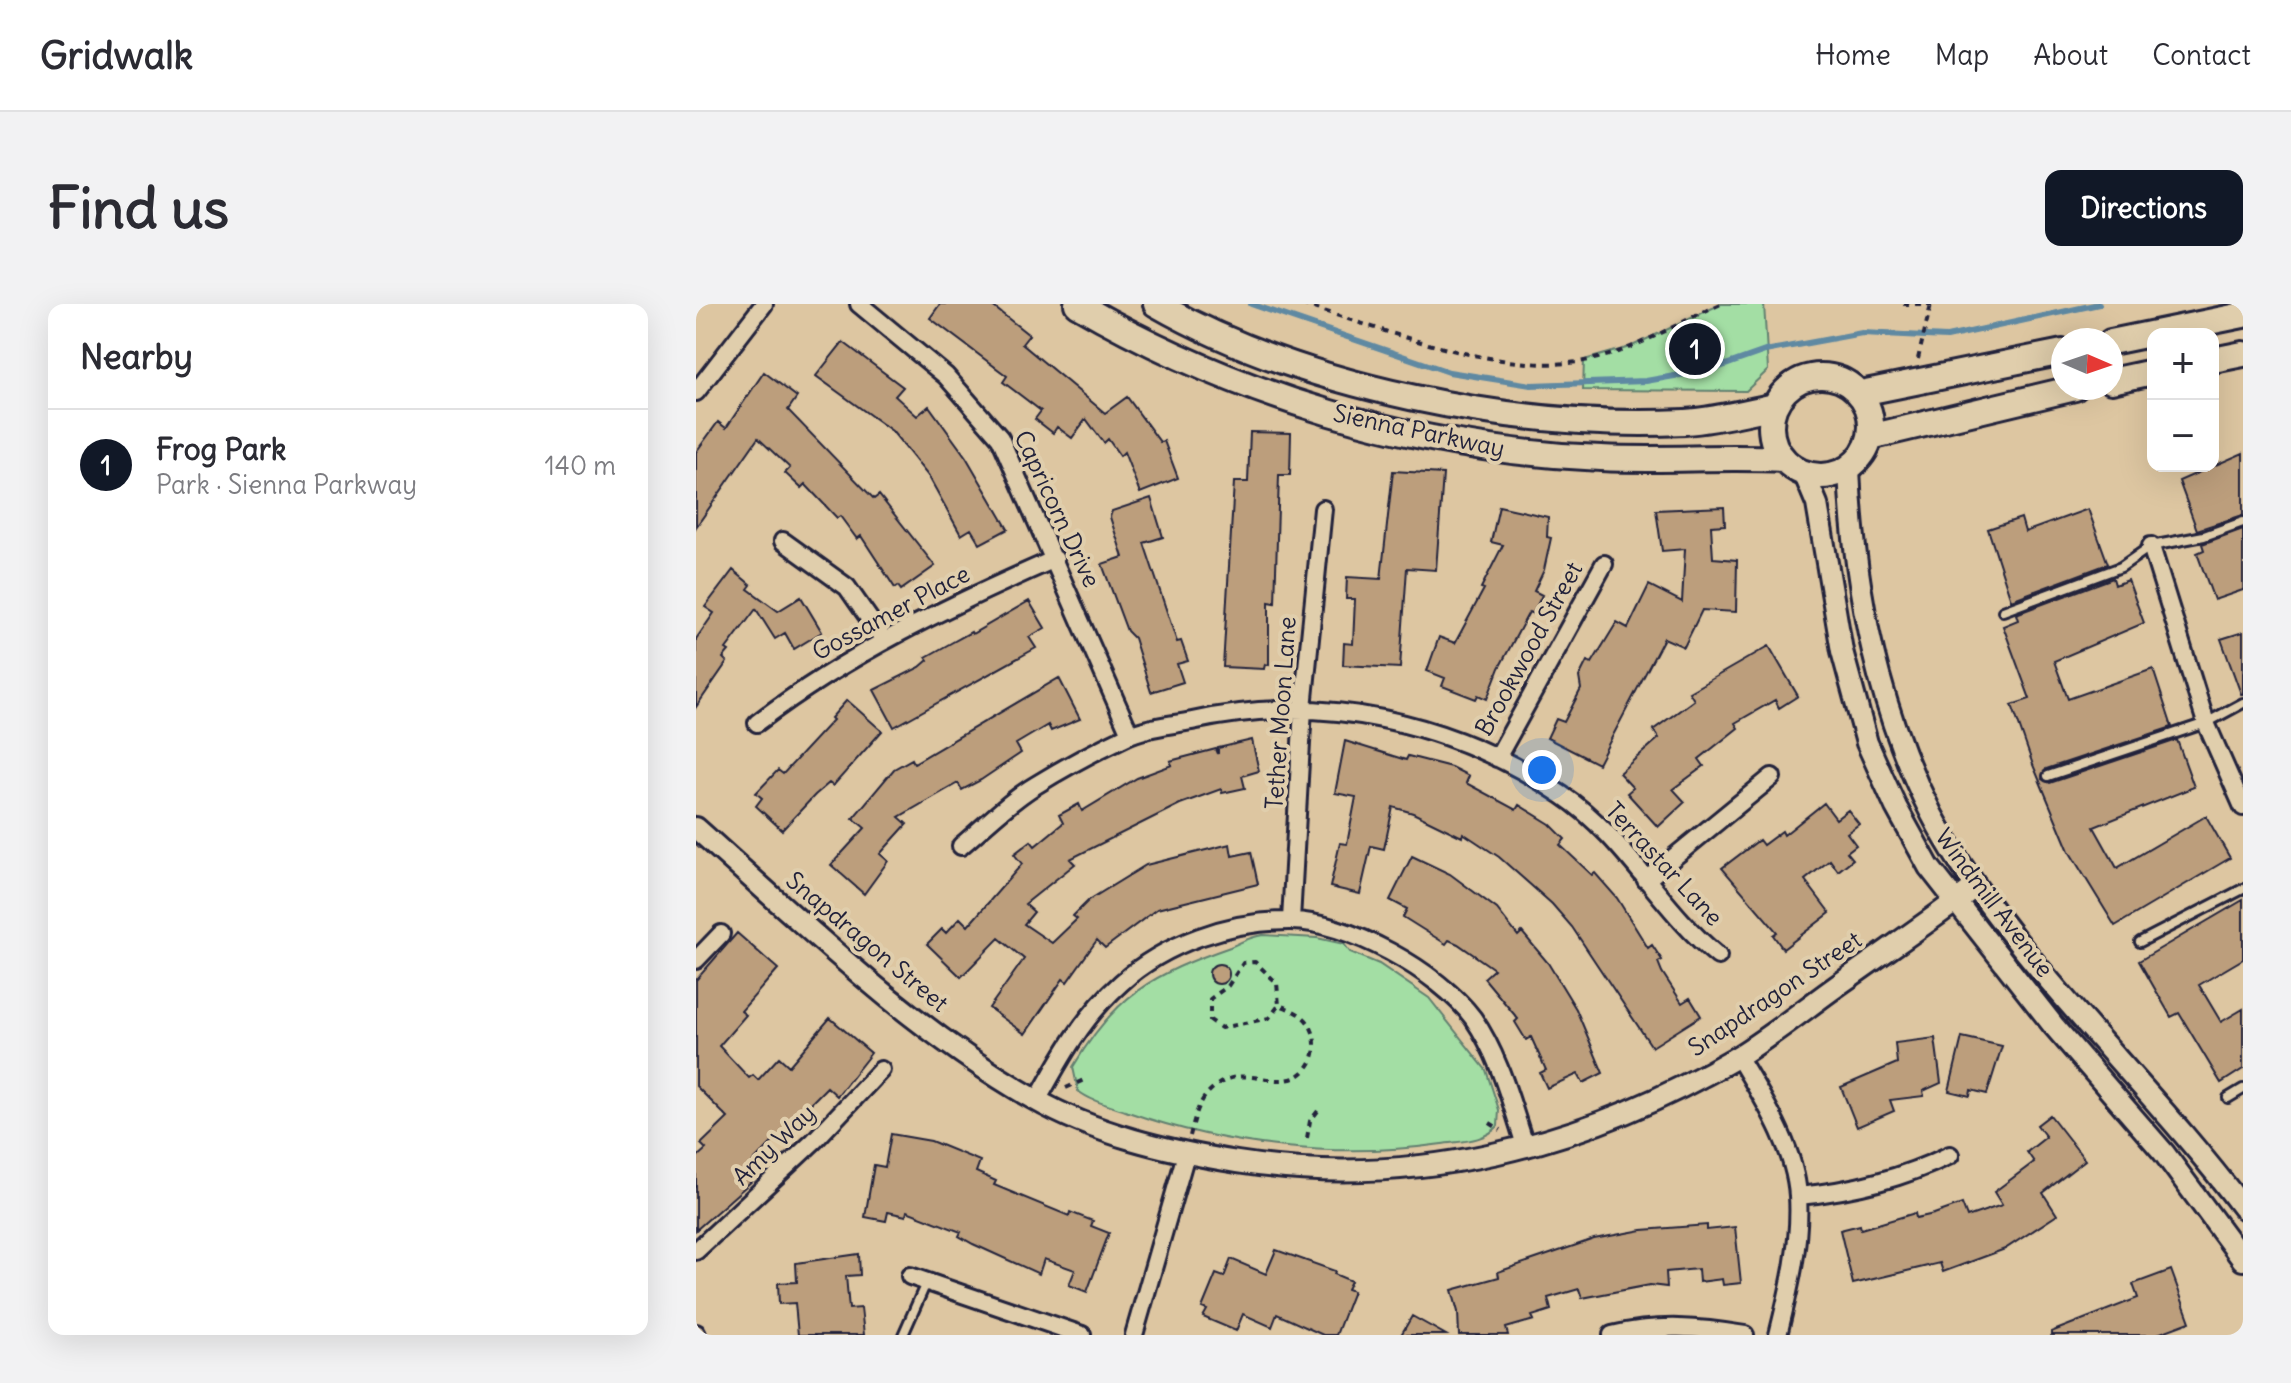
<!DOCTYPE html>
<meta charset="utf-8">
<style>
:root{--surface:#fff;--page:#f2f2f3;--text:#2b2b33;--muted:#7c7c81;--line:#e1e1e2;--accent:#111827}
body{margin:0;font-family:Delius,sans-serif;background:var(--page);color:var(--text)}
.controls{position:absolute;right:24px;top:24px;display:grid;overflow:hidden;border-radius:16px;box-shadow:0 8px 32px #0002}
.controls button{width:72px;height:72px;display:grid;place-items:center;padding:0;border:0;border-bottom:2px solid var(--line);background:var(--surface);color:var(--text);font:40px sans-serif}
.compass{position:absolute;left:1355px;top:24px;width:72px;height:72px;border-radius:50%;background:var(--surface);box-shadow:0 8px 32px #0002;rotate:92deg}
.you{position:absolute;left:846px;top:466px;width:28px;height:28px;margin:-20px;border:6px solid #fff;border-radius:50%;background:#1a73e8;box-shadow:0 0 0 12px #1a73e833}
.badge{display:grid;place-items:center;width:52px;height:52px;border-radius:50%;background:var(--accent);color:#fff;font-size:26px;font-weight:700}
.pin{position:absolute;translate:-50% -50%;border:4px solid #fff;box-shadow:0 2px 8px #0006}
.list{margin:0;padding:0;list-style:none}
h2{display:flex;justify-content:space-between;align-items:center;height:104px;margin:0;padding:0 32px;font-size:34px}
h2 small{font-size:26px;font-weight:400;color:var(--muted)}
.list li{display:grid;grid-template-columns:52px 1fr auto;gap:24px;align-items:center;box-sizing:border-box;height:112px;padding:0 32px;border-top:2px solid var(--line)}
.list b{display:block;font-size:30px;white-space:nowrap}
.list p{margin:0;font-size:26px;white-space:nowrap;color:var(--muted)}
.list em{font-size:26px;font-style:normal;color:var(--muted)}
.map{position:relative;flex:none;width:1547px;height:1031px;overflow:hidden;border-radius:16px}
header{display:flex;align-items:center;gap:48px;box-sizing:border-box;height:112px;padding:0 40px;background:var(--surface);border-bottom:2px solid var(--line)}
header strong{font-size:38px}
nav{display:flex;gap:44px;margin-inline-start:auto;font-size:28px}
.intro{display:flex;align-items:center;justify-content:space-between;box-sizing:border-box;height:192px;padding:0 48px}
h1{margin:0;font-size:56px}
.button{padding:20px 36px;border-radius:16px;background:var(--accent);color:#fff;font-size:28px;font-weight:700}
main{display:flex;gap:48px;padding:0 48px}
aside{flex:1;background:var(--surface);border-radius:16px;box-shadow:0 8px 32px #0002}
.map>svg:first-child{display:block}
</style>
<header>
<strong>Gridwalk</strong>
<nav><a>Home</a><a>Map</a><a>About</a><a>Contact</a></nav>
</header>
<div class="intro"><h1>Find us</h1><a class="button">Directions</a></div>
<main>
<aside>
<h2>Nearby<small></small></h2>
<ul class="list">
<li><span class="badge">1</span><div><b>Frog Park</b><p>Park · Sienna Parkway</p></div><em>140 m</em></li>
</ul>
</aside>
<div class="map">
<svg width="1547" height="1031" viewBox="0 0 1547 1031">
<rect width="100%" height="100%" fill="#ddc6a1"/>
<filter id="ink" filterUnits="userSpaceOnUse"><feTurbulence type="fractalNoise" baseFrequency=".0125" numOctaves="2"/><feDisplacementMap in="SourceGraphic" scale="16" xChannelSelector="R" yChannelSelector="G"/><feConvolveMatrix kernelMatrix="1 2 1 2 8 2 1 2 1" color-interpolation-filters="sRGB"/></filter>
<g filter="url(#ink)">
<path fill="#a3dea4" stroke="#628070" stroke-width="2" d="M 1025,0 L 1068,0 L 1072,66 L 1050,87 L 887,86 L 888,56 L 934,43 Z
M 567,631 L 621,634 L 648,640 L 654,648 L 683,660 L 733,694 L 790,766 L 803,806 L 802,822 C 788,838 765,837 746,840 C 641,855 532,843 432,808 C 416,802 396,798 382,787 L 377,763 C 419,691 457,670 534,643 C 547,638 552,633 567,631 Z"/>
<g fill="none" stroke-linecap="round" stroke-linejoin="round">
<path stroke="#5e89a2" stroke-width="6" d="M 555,0 L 753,68 L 835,81 L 950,77 L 1018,65 L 1069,47 L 1166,29 L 1251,33 L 1403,0"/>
</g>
<path fill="#bc9e7c" stroke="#22223b" stroke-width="2" d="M 244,0 L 294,0 L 333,31 L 326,40 L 409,109 L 431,93 L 464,138 L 468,137 L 482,174 L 444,189 L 428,148 L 424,152 L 412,135 L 408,139 L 390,115 L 376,134 L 361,123 L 357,129 L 339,115 L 345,107 L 307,78 L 311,72 L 234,14 Z
M 147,38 L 207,83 L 199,92 L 221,112 L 233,102 L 270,153 L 312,225 L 284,240 L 275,225 L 265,231 L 233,173 L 196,127 L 120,72 Z
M 68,68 L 101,93 L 92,106 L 178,195 L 183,191 L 239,262 L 205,286 L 202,282 L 199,284 L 165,232 L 161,235 L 144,212 L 141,214 L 109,180 L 105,184 L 89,169 L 94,164 L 62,134 L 0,223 L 0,148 L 22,118 L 30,124 Z
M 554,128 L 595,129 L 594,171 L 583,171 L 579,299 L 573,298 L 573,361 L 569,360 L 568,365 L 527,363 L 538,178 L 552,178 Z
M 1547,149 L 1547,211 L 1501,226 L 1483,177 Z
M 697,167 L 747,170 L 740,266 L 711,264 L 704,364 L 647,361 L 648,339 L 657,340 L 659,295 L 650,295 L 651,273 L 685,275 Z
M 455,194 L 467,233 L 448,239 L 481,338 L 485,337 L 492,357 L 481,360 L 487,378 L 455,388 L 438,334 L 431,327 L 406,260 L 427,253 L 414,213 L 416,207 Z
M 803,202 L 852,213 L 851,233 L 855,234 L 848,266 L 838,287 L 846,291 L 837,310 L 833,308 L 803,364 L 791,395 L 782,391 L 780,395 L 746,382 L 749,374 L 731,367 L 743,333 L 759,339 L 788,285 L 785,284 L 807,241 L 795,238 Z
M 1028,203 L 1029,221 L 1015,222 L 1017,254 L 1041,256 L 1040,308 L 1006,306 L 988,343 L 968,334 L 902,460 L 851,434 L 860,415 L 868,418 L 885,385 L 883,373 L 891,357 L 896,359 L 921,318 L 932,324 L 953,281 L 986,298 L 989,245 L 966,247 L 960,206 Z
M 1392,205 L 1412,260 L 1315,296 L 1292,225 L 1325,214 L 1329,228 Z
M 1547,225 L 1547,286 L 1518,296 L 1501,249 L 1508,246 L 1506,240 Z
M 37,266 L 55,281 L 52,285 L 82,307 L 105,293 L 126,328 L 98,345 L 89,329 L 79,335 L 60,305 L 30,345 L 33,347 L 27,354 L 31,358 L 0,403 L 0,335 L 18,309 L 9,303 Z
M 1417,274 L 1419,281 L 1432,276 L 1448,319 L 1358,357 L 1372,395 L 1457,365 L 1476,423 L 1350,465 L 1346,475 L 1354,479 L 1481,436 L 1498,483 L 1398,523 L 1421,564 L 1510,512 L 1534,554 L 1419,622 L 1373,547 L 1337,461 L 1316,401 L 1334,395 L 1307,322 L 1322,316 L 1320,310 Z
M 333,297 L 349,324 L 333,333 L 340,344 L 198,423 L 178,386 L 224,363 L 232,356 L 230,353 L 255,339 L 275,328 L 276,330 Z
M 1547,328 L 1547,390 L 1545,390 L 1525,335 Z
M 1073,342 L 1102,392 L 1083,404 L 1079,396 L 1039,419 L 1042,424 L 1003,455 L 1008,462 L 977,485 L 989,498 L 962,523 L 931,489 L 937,484 L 923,469 L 963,434 L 957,426 L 998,396 L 993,388 Z
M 363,374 L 384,415 L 355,427 L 352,421 L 320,440 L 325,449 L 285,476 L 266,486 L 262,479 L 203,513 L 211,520 L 184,550 L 192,557 L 168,590 L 135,561 L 169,524 L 157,514 L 198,465 L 216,455 L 218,459 Z
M 151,396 L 186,427 L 137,482 L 133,479 L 119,491 L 86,526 L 60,502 L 66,494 L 60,489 L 82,466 L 87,470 L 137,416 L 135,414 Z
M 556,436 L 563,467 L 546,472 L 549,484 L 526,489 L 525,485 L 484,500 L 374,555 L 379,560 L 329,600 L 338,608 L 328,620 L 356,639 L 381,615 L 377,612 L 393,596 L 450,561 L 534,540 L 536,552 L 555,548 L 562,580 L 461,605 L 409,644 L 401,636 L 371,678 L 367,675 L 329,730 L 293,704 L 328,655 L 303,634 L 265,673 L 231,640 L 246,625 L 250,629 L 264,614 L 272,622 L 326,560 L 318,550 L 335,537 L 339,542 L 367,519 L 363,511 L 383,500 L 386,507 L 441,474 L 476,461 L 474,457 L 520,445 L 522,450 L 522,444 Z
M 649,437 L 710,456 L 712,452 L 755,463 L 773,472 L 770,479 L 820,506 L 823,501 L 854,520 L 869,535 L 864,541 L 896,571 L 899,569 L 921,594 L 952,644 L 956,641 L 966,656 L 962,658 L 966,668 L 986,699 L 994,694 L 1005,712 L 956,743 L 876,623 L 856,600 L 803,553 L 767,529 L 766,533 L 717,509 L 697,503 L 688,545 L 675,542 L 664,590 L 634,583 L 644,539 L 651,540 L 660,493 L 639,489 Z
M 1128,499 L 1140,515 L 1152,506 L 1163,520 L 1151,529 L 1160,541 L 1151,548 L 1157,555 L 1142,567 L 1134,556 L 1109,576 L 1134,609 L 1087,645 L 1077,631 L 1081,628 L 1026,564 L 1063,536 L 1067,541 L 1086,527 L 1088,531 Z
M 716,552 L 754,570 L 801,605 L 822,632 L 826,628 L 852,659 L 880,705 L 907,769 L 887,779 L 882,770 L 851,784 L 844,769 L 850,766 L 835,733 L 830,736 L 819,718 L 822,715 L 788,674 L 798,665 L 762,640 L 753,636 L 750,640 L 707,613 L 711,605 L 694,596 Z
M 1547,596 L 1547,655 L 1503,681 L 1525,718 L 1547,705 L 1547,765 L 1525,779 L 1483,709 L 1475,713 L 1443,657 Z
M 41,629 L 82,665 L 45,707 L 50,711 L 23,742 L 53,774 L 57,771 L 62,776 L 83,753 L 93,762 L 134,714 L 175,749 L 141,792 L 131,783 L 56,859 L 65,869 L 0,926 L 0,854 L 10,845 L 5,840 L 32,814 L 0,782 L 0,676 Z
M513 670a10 10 0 1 1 20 0a10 10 0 1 1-20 0Z
M 1266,733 L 1306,742 L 1291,790 L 1275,786 L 1274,792 L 1253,787 Z
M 1239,734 L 1245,779 L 1227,787 L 1228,792 L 1194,796 L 1198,807 L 1161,823 L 1145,783 L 1201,759 L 1199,739 Z
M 1354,811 L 1389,856 L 1347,889 L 1361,911 L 1309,945 L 1247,968 L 1244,959 L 1157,980 L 1144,926 L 1164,921 L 1165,925 L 1219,909 L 1220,914 L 1238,910 L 1266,900 L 1271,913 L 1306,901 L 1298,888 L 1338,858 L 1331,848 L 1350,833 L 1341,821 Z
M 195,830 L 235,837 L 284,857 L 280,868 L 300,877 L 298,881 L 373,912 L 374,908 L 397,917 L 395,922 L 413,929 L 391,988 L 373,981 L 379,966 L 348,955 L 343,970 L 277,940 L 263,932 L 265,928 L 211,907 L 210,912 L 192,908 L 190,917 L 169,913 L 178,861 L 189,863 Z
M 1011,921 L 1011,926 L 1039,923 L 1045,979 L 1027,981 L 1026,975 L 1003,978 L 1002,965 L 970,968 L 971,983 L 954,981 L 886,994 L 883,985 L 852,994 L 855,1006 L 836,1012 L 838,1016 L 810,1024 L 812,1031 L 763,1031 L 762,1008 L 756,986 L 803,973 L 802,968 L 898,935 L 946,926 Z
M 580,946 L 639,967 L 638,970 L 655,977 L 651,985 L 657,987 L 640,1031 L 627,1031 L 581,1010 L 576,1023 L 547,1010 L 540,1027 L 507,1013 L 511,1006 L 506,1004 L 520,970 L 528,973 L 535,955 L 570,970 Z
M 163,950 L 164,971 L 150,972 L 153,1005 L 165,1004 L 168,1031 L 102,1031 L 99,999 L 83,1000 L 82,979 L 101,978 L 100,959 Z
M 1475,966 L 1494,1018 L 1459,1031 L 1355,1031 L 1355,1028 L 1442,994 L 1437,980 Z
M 716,1012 L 750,1031 L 705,1031 Z"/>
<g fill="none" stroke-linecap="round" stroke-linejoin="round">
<defs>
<path id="service" d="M 1307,307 L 1425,263 L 1455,242 L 1508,232 L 1547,218
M 1352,472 L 1510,419 L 1547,399
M 1444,638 L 1547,585
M 1532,794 L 1547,785
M 207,1031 L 230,979"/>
<path id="minor" d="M 163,0 L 250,72 L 304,134 L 434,430
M 0,88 L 68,0
M 87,237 L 151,283 L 188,336
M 1455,242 L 1510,419 L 1547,503
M 61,419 C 153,349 254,301 359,255
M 801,454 L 908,260
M 265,542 C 289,522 313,497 340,481 C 369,463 401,446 431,432 C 450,423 476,421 496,417 C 626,388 756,417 866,491 C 929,533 964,605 1022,652
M 950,576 L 1076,473
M 595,616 L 607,404 L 627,205
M 0,656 L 25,630
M 1042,752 C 1066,793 1099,843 1102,892 C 1105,939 1093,986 1082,1031
M 341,797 C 365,753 387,713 425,679 C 469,639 534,617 593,617 C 651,616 743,668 777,714 C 804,753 815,799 830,844
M 1102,892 C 1156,887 1205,875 1254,851
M 0,947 L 118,837 L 185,766
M 214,972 L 386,1031
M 0,1029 L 1,1031
M 438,1031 L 490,850
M 916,1031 C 962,1020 1003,1023 1049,1031"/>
<path id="tertiary" d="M 1153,164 C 1158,300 1190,447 1266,562 C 1348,685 1458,786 1547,904
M 1108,169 L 1121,200 L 1146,347 L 1171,439 L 1200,503 L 1233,563 L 1357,721 L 1468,849 L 1547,956
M 0,524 C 108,620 212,723 338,795 C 399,830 472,847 541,858 C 717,886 889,842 1041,753 C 1080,729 1117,698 1155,672 C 1197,642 1240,613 1280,582"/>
<path id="secondary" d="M 381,0 C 540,92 721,147 905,154 C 966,157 1026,152 1087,155
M 460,0 C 607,84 821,126 989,118 C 1020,116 1050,108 1079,102
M 1415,38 L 1547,11
M 1517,56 L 1547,50
M1075 122a50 50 0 1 1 100 0a50 50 0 1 1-100 0Z
M 1415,77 L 1457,68
M 1165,89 L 1367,48
M 1174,133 L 1379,84"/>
</defs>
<use href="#service" stroke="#22223b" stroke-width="14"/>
<use href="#minor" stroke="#22223b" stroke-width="22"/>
<use href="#tertiary" stroke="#22223b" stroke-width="26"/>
<use href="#secondary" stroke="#22223b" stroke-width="30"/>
<path stroke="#22223b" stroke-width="4" stroke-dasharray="6 6" stroke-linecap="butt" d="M 606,0 C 689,26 816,77 902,54 C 946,43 984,17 1025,0
M 1207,0 L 1236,0
M 1222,55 L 1235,0
M 370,784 L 390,775
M 794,819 L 805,826
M 494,832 C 500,808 504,789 528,777 C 557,761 596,796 616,756 C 620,747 620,735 616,726 C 611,712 597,706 583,701 L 573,714 L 525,724 L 514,716 L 514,695 L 532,682 L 547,659 L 559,658 L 581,679 L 583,701
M 611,834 L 614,817 L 625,803"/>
<use href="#service" stroke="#e0ceac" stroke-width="8"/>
<use href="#minor" stroke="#e0ceac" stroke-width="16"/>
<use href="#tertiary" stroke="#e0ceac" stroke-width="20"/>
<use href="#secondary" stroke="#e0ceac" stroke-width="24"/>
</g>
</g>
<g text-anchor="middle" stroke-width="8" stroke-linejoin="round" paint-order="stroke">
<g font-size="24" fill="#22223b" stroke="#e0ceac">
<text transform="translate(723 127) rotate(12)" y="8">Sienna Parkway</text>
<text transform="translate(361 205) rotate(65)" y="8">Capricorn Drive</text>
<text transform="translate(195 309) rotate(-28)" y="8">Gossamer Place</text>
<text transform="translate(833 345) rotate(-61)" y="8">Brookwood Street</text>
<text transform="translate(585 409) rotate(-86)" y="8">Tether Moon Lane</text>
<text transform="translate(968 560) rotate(47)" y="8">Terrastar Lane</text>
<text transform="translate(1298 599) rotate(53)" y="8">Windmill Avenue</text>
<text transform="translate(171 638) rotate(40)" y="8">Snapdragon Street</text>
<text transform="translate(1079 690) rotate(-34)" y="8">Snapdragon Street</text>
<text transform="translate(78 841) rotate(-44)" y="8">Amy Way</text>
</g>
</g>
</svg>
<div class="controls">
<button>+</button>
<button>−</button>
</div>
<svg class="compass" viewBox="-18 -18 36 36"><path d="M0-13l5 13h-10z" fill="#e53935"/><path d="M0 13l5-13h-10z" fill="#7c7c81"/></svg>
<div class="you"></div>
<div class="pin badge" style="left:999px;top:45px">1</div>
</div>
</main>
